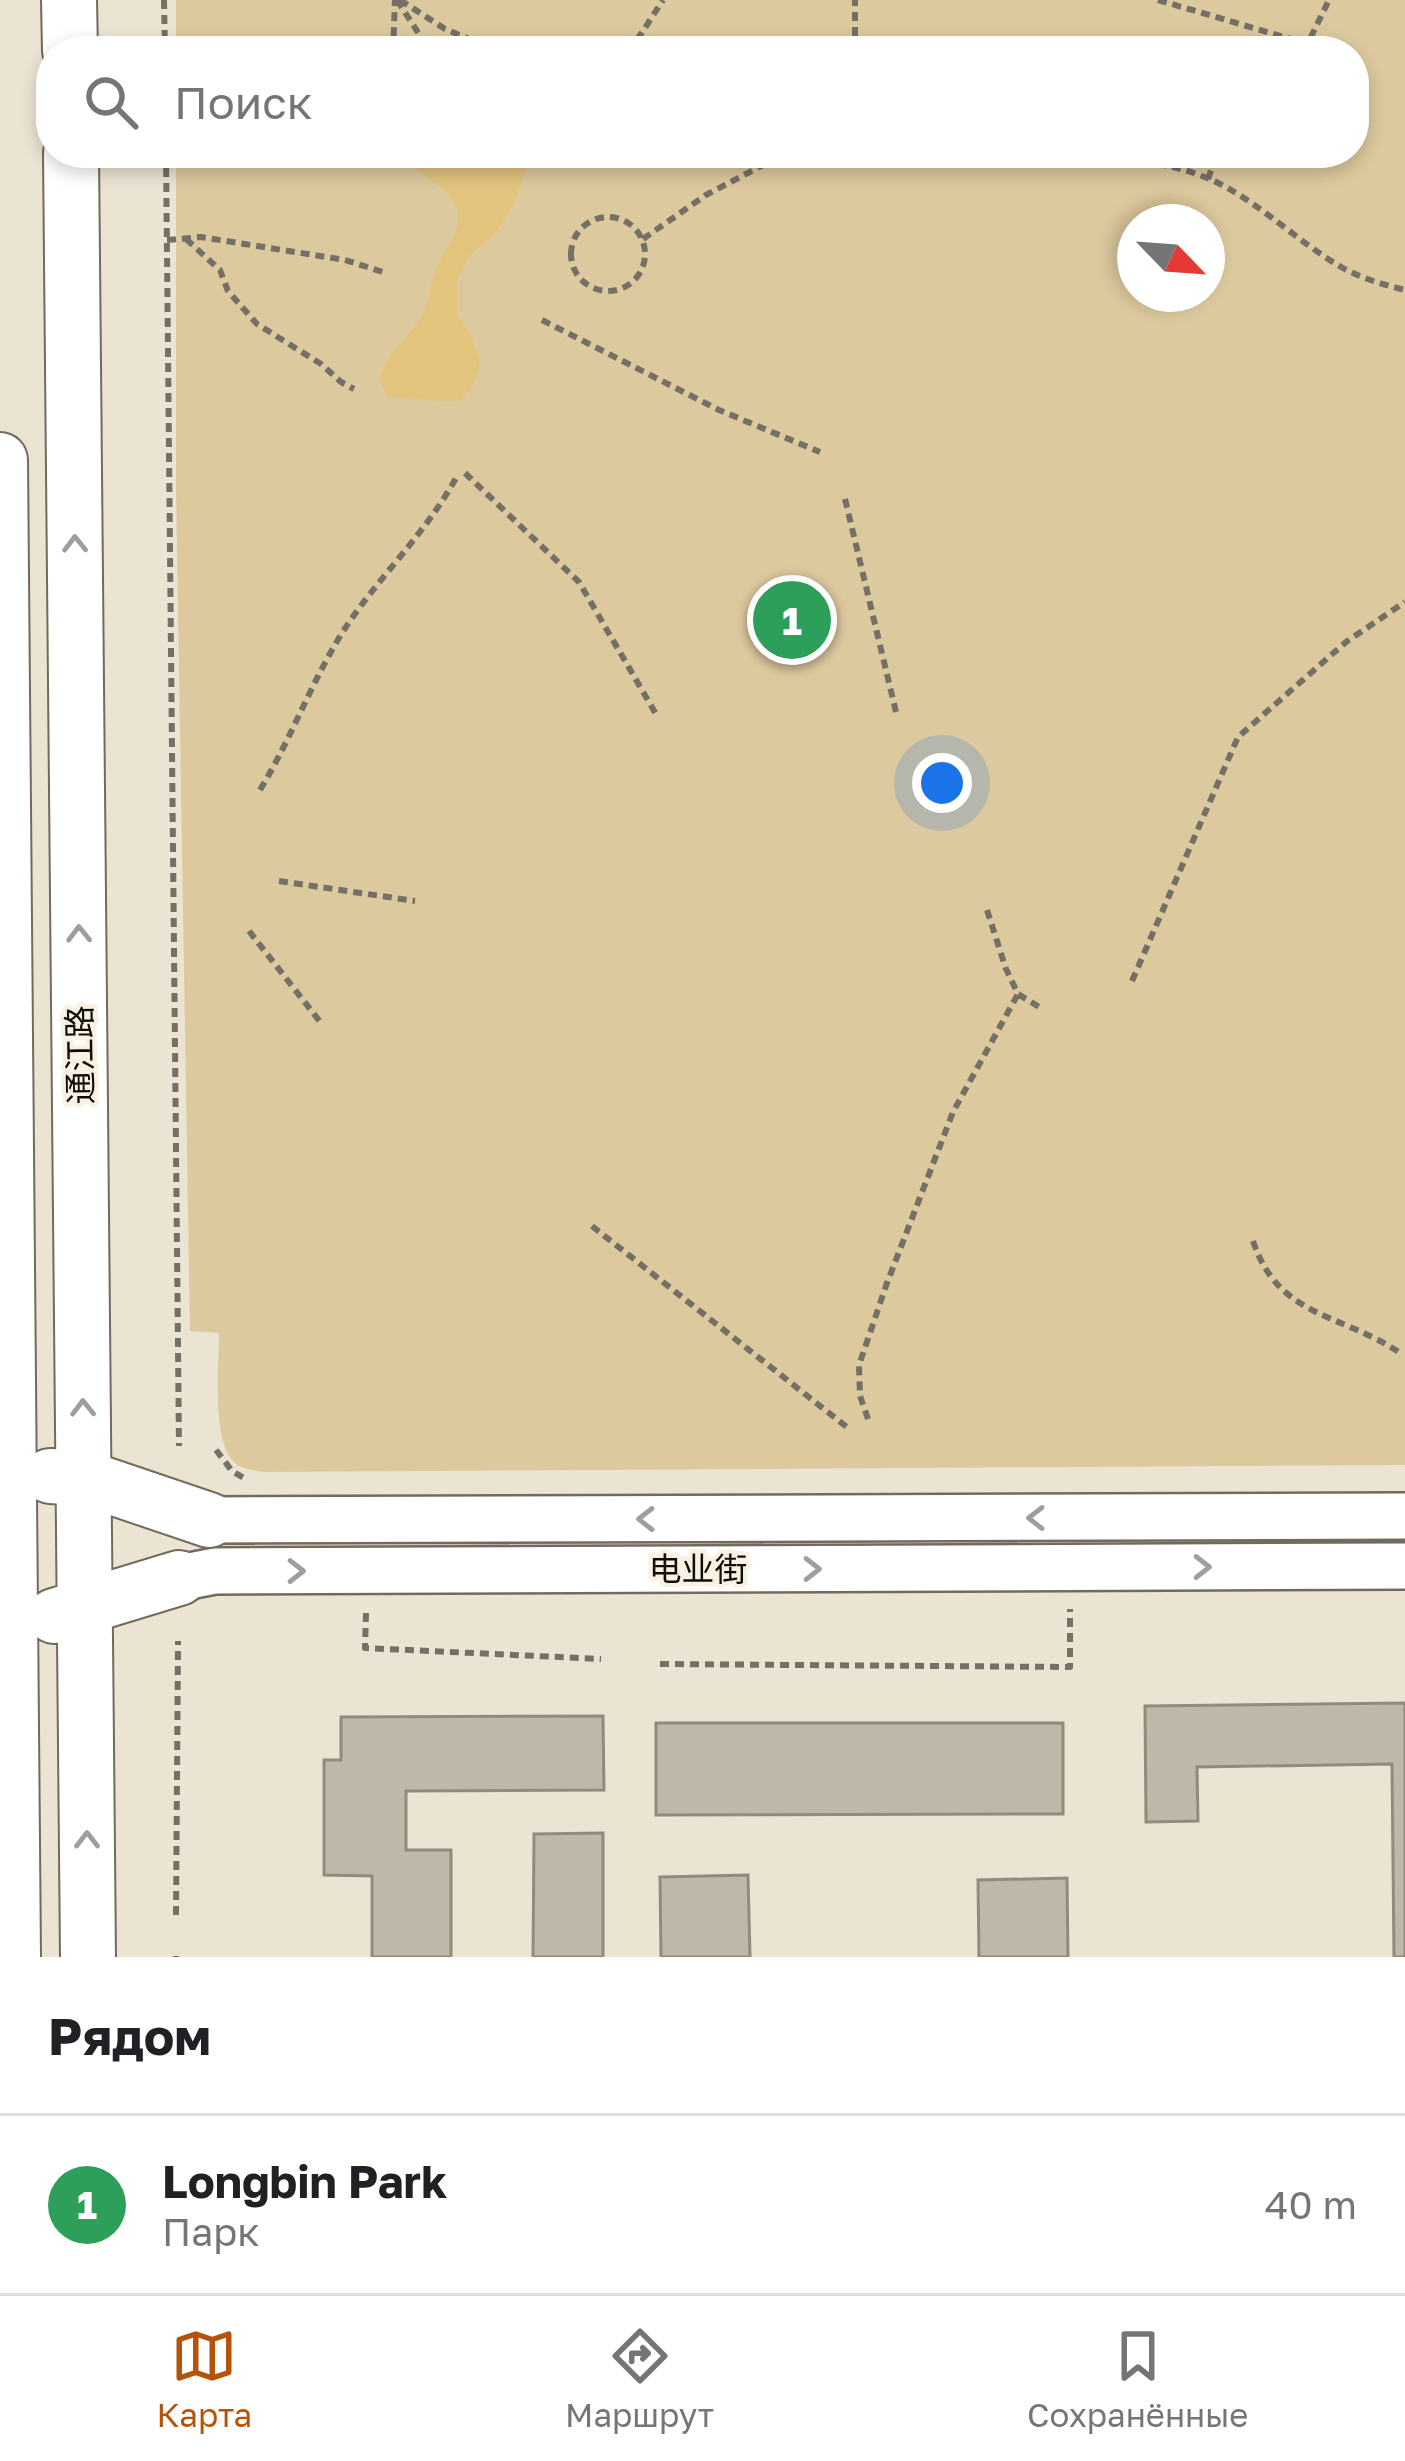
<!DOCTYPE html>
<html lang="ru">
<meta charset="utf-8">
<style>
:root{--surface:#fff;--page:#f6f6f6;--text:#202124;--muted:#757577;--line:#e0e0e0;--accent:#b45309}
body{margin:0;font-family:"Golos Text","Noto Sans SC",sans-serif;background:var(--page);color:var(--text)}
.compass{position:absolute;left:1117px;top:204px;width:108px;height:108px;border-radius:50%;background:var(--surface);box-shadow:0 6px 18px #0003;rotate:115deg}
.you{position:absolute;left:942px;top:783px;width:42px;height:42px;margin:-30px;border:9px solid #fff;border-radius:50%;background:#1a73e8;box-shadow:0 0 0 18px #1a73e833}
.badge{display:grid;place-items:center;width:78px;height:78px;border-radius:50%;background:var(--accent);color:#fff;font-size:39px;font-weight:700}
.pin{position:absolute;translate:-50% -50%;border:6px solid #fff;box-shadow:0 3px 12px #0006}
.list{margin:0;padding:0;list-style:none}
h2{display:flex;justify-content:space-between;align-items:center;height:156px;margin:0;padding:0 48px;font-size:51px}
h2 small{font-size:39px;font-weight:400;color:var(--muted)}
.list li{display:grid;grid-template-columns:78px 1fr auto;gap:36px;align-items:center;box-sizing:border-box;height:180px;padding:0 48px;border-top:3px solid var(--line)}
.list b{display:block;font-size:45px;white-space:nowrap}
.list p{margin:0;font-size:39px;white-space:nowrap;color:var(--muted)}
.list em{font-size:39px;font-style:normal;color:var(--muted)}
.icon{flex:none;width:66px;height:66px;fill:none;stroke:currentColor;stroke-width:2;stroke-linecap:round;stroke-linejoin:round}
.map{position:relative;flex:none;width:1405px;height:1957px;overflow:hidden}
.search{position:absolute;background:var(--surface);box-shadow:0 6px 18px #0003;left:36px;right:36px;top:36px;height:132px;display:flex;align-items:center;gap:30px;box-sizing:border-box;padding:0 42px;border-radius:48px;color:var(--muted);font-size:45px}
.sheet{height:336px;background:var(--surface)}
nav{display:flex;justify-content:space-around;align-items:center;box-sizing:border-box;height:168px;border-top:3px solid var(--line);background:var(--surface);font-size:33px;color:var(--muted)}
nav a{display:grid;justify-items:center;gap:6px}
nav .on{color:var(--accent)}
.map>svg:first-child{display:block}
</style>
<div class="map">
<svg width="1405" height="1957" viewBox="0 0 1405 1957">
<rect width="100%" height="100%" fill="#ece4d3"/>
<path fill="#ddc99e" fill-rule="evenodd" d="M 176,0 L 1405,0 L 1405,1465 L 262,1472 C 253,1470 242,1469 235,1463 C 211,1444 219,1363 219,1333 L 190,1331 L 176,492 L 176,153 L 1354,153 L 1354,51 L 176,51 ZM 1135,222 L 1207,222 L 1207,294 L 1135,294 Z"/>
<path fill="#e3c47d" d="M 418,153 L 535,153 L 526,168 L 514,205 L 495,233 L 469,256 L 457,280 L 457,315 L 471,335 L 479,359 L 479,369 L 472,388 L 461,400 L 451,402 L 388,396 L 380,381 C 383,354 408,340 421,317 C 429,302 430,288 435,272 C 441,252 464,231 457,209 C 451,189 431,183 417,170 Z"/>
<path fill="#bfb7a7" stroke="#928b7c" stroke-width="3" d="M 1405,1703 L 1405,1957 L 1394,1957 L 1392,1764 L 1197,1767 L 1198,1821 L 1146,1822 L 1145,1706 Z
M 603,1716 L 604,1790 L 406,1791 L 406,1850 L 451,1850 L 451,1957 L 372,1957 L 372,1876 L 324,1875 L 324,1760 L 341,1760 L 341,1717 Z
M 656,1723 L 1063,1723 L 1063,1814 L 656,1815 Z
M 603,1833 L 603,1957 L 533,1957 L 534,1834 Z
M 748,1875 L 750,1957 L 661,1957 L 660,1877 Z
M 1067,1878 L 1068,1957 L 979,1957 L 978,1880 Z"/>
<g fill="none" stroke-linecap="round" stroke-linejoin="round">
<defs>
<path id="minor" d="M 209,1520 L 1405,1516
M 179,1578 L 215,1571 L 1405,1566"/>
<path id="major" d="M 69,0 L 70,51
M 71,153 L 88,1957
M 0,460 L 13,1957
M 50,1476 L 85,1478 L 209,1520
M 54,1616 L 179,1578"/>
</defs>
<use href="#minor" stroke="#726b5d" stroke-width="50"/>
<use href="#major" stroke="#726b5d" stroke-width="58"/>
<path stroke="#757066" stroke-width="6" stroke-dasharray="9 6" stroke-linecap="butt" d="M 164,0 L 165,51
M 397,0 L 430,51
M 400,0 L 445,29 L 498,51
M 1158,0 L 1308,44
M 393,51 L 395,0
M 627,51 L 641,34 L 663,0
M 855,51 L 855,0
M 1304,51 L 1329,0
M 166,153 L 179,1446
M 1068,153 C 1121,159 1174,160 1222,185 C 1262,206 1297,240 1336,264 C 1357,277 1381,284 1405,290
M 1208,179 L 1217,153
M571 254a37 37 0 1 1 74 0a37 37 0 1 1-74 0Z
M 186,239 L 220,270 L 228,291 L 257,324 L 321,364 L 341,382 L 354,389
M 643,239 L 706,195 L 786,153
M 167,240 L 201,237 L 345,260 L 383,272
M 542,320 L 719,410 L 820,452
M 465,473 L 579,582 L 656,714
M 845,499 L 896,712
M 260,790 C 291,739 311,683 342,633 C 377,578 426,534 457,476
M 279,881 L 415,901
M 987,910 L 1006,969 L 1018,994 L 1039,1007
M 249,931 L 321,1023
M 1132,981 L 1238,737 L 1346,642 L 1405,602
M 592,1226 L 848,1428
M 1253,1241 C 1279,1319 1342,1313 1400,1353
M 868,1419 L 860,1396 L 859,1365 L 887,1283 L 953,1112 L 1018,994
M 216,1450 L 232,1471 L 244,1478
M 366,1613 L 365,1648 L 601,1659
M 660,1664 L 1070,1667 L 1070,1609
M 176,1915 L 178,1641
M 176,1956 L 176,1957"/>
<use href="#minor" stroke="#fff" stroke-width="45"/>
<use href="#major" stroke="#fff" stroke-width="54"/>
</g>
<defs><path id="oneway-chevron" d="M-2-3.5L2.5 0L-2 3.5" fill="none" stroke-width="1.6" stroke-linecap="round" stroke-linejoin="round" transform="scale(3)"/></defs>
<g stroke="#9f9e9c">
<use href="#oneway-chevron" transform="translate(75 544) rotate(-91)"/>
<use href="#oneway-chevron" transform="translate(79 934) rotate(-91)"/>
<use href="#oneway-chevron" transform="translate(83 1408) rotate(-91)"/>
<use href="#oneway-chevron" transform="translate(1036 1518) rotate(180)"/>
<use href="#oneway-chevron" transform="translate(646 1519) rotate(180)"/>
<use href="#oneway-chevron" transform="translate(1202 1567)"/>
<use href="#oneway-chevron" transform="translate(812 1569)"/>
<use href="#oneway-chevron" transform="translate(296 1571)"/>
<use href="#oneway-chevron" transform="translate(87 1840) rotate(-90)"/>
</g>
<g text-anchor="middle" stroke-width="9" stroke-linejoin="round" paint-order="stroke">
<g font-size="33" fill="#0f0d08" stroke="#f9f1e1">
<text transform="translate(80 1055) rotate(-91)" y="12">通江路</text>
<text x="698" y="1581">电业街</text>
</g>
</g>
</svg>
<svg class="compass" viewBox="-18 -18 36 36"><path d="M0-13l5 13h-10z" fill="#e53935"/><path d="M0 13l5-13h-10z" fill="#757577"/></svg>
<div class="you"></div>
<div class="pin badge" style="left:792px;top:620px;background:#2e9e5b">1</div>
<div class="search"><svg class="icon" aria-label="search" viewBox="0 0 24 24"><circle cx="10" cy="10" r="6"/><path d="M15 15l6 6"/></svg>Поиск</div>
</div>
<section class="sheet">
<h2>Рядом<small></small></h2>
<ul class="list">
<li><span class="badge" style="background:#2e9e5b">1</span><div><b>Longbin Park</b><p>Парк</p></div><em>40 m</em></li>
</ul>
</section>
<nav>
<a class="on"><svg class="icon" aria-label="map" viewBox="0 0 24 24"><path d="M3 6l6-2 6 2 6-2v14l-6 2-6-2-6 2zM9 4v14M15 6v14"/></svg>Карта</a>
<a><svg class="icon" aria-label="directions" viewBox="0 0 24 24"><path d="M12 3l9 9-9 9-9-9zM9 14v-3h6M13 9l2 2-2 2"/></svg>Маршрут</a>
<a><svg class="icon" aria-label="saved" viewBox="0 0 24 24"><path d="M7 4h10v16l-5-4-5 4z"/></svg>Сохранённые</a>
</nav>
